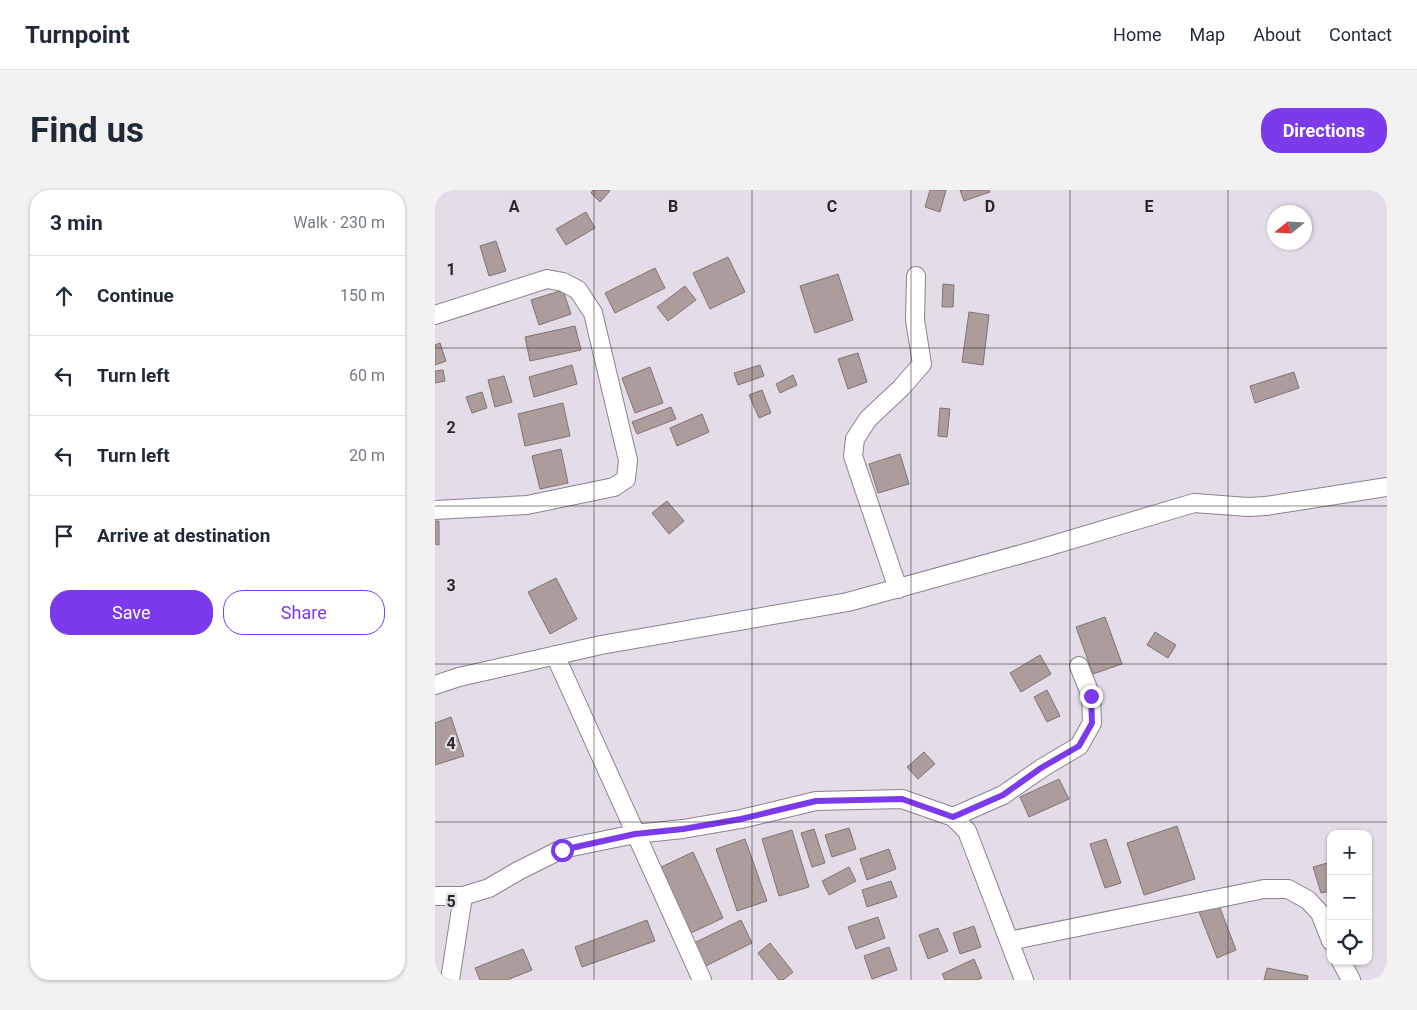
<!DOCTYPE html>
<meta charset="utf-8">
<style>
:root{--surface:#fff;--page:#f2f2f3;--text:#1f2937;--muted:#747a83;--line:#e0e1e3;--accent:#7c3aed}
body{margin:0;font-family:Roboto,sans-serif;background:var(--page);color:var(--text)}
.controls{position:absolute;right:15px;bottom:15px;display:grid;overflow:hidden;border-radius:10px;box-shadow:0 1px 4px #0004}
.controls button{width:45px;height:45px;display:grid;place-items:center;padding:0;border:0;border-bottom:1px solid var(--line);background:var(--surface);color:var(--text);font:25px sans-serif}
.compass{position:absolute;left:832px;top:15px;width:45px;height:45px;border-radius:50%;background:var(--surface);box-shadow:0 1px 4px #0004;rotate:252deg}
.stop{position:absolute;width:15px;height:15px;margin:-11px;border:4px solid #7c3aed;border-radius:50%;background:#fff}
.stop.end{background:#7c3aed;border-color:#fff;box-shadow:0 1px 5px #0008}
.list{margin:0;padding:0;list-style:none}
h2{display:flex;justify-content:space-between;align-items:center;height:65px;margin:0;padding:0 20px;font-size:21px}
h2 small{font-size:16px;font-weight:400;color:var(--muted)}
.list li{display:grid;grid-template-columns:32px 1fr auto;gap:15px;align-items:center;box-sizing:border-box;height:80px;padding:0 20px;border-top:1px solid var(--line)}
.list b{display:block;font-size:19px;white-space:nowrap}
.list em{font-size:16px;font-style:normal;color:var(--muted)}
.actions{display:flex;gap:10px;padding:15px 20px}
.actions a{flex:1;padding:11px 0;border:1px solid var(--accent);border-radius:20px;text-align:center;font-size:18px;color:var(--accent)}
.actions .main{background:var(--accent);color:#fff}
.icon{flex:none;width:28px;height:28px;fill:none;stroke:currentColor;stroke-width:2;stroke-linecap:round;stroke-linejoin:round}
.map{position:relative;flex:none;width:952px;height:790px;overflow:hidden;border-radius:20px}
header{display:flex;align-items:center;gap:30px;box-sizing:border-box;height:70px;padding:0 25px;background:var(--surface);border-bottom:1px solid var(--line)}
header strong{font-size:24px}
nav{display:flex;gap:28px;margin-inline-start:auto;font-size:18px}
.intro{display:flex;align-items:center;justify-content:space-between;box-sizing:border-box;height:120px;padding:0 30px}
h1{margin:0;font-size:35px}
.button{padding:12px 22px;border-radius:20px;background:var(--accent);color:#fff;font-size:18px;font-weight:700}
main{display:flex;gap:30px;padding:0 30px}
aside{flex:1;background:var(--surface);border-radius:20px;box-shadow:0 1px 4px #0004}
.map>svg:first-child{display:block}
</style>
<header>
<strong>Turnpoint</strong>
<nav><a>Home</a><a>Map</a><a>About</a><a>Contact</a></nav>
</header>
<div class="intro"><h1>Find us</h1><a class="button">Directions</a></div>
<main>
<aside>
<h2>3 min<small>Walk · 230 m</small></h2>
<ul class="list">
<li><svg class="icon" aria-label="ahead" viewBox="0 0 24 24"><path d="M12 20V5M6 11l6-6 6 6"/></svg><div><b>Continue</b></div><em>150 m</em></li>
<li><svg class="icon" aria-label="left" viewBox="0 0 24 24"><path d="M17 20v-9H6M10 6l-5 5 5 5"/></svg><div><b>Turn left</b></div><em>60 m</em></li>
<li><svg class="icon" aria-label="left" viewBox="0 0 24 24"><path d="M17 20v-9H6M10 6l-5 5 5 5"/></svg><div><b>Turn left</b></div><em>20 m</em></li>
<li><svg class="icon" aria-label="arrive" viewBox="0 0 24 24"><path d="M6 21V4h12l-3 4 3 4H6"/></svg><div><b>Arrive at destination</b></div></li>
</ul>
<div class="actions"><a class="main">Save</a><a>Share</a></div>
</aside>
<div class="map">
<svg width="952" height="790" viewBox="0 0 952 790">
<rect width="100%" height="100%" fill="#e4dce7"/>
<path fill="#ac9d9c" stroke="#827373" d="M 158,0 L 174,0 L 175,1 L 165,12 L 156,3 Z
M 495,0 L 511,0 L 505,22 L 490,17 Z
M 525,0 L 554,0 L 555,2 L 529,11 Z
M 151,22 L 160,38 L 131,55 L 121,39 Z
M 61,51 L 71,81 L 54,86 L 45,56 Z
M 293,67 L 310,102 L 275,119 L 258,83 Z
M 220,78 L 230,98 L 180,123 L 170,103 Z
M 403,84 L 418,130 L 380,143 L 365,96 Z
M 508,94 L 519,95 L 518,117 L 507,117 Z
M 250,96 L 261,110 L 233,131 L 222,117 Z
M 128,100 L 136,124 L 104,135 L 96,110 Z
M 534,122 L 554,125 L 548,175 L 527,172 Z
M 140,136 L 146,160 L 95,171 L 90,147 Z
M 5,153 L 11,171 L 0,175 L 0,155 Z
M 423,163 L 432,192 L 413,199 L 403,169 Z
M 137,175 L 142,194 L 99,207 L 94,187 Z
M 325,175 L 329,186 L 303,195 L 299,183 Z
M 215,177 L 228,213 L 200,223 L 187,188 Z
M 8,180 L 10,191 L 0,193 L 0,181 Z
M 859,182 L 864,198 L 820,213 L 815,196 Z
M 358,185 L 362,195 L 345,203 L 341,194 Z
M 69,186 L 77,212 L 60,217 L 53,190 Z
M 327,200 L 336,223 L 324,228 L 314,205 Z
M 47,202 L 52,218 L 37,223 L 31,207 Z
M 128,213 L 135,246 L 90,256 L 83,224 Z
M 236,217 L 241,229 L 202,244 L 197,232 Z
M 505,218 L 515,219 L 512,247 L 503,246 Z
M 267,224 L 274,242 L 242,256 L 235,238 Z
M 126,259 L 133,293 L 105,299 L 97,266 Z
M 465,264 L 474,294 L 443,303 L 434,274 Z
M 232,311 L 249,331 L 234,344 L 217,323 Z
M 0,331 L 4,331 L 4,355 L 0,354 Z
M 121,388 L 142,429 L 115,444 L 93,402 Z
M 670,427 L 687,474 L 658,484 L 641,437 Z
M 720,442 L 741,455 L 733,468 L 712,455 Z
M 605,465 L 616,484 L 586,502 L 575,483 Z
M 612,500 L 625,526 L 612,532 L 599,507 Z
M 16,527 L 29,566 L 0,575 L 0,533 Z
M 489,562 L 500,574 L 483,589 L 472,577 Z
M 624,589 L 634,609 L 594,627 L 585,607 Z
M 742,636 L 760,689 L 709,705 L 692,653 Z
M 414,638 L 421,659 L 397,667 L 390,645 Z
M 379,639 L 390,673 L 377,677 L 366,643 Z
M 357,640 L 374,697 L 344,706 L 327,649 Z
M 310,649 L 332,711 L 302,721 L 281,659 Z
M 671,649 L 686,693 L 670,698 L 655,654 Z
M 454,659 L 461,679 L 432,690 L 425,669 Z
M 258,662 L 288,728 L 254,744 L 224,678 Z
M 896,672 L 896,701 L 886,703 L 878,677 Z
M 414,677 L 421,691 L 394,705 L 387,691 Z
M 456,691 L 462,707 L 432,717 L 427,700 Z
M 782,710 L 801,760 L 782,768 L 762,717 Z
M 443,727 L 450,748 L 421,759 L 413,737 Z
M 212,730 L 220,751 L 147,777 L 140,757 Z
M 306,730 L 317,753 L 269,777 L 257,754 Z
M 539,736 L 546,757 L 525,764 L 518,743 Z
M 503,738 L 513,761 L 493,769 L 484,745 Z
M 335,753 L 358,782 L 348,790 L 344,790 L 323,763 Z
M 454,757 L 462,780 L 437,789 L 429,766 Z
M 88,759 L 97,780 L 72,790 L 45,790 L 40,778 Z
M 539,769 L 547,788 L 542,790 L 510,790 L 507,784 Z
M 832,778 L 873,786 L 872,790 L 829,790 Z"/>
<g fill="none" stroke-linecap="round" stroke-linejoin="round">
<defs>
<path id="street" d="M 0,125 L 112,89 L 128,92 L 143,100 L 158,123 L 193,270 L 191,289 L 179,297 L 92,315 L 0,320
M 463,399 L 418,266 L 420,249 L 433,229 L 466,198 L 487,174 L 480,130 L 481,86
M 120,465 L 267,790
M 0,495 L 24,487 L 166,455 L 413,412 L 601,360 L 759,313 L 813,317 L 831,316 L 952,297
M 518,627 L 568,605 L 607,578 L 644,556 L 657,533 L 656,506 L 644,476
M 0,706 L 28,706 L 54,698 L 83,681 L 127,659 L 200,644 L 248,639 L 306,629 L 381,611 L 467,609 L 518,627 L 532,641 L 589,790
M 574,751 L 829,699 L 853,699 L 873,710 L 885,723 L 896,751
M 906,771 L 916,790
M 15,790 L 28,706"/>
</defs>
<use href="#street" stroke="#8a838e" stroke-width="20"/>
<use href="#street" stroke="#fff" stroke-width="18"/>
</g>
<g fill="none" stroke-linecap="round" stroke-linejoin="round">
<path stroke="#7c3aed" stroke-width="6" d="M 127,660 L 200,644 L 248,639 L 306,629 L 381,611 L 467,609 L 518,627 L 568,605 L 606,578 L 644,556 L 657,533 L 656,506"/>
</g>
<path fill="none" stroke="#29262a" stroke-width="1" stroke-opacity="0.55" d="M 159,0 L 159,790M 317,0 L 317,790M 476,0 L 476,790M 635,0 L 635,790M 793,0 L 793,790M 0,158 L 952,158M 0,316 L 952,316M 0,474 L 952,474M 0,632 L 952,632"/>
<g font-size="16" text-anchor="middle" font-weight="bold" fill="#29262a" stroke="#e4dce7" stroke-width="4.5" stroke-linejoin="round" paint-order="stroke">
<text x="79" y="22">A</text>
<text x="238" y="22">B</text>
<text x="397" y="22">C</text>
<text x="555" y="22">D</text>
<text x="714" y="22">E</text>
<text x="16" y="85">1</text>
<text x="16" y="243">2</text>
<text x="16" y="401">3</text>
<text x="16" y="559">4</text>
<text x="16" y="717">5</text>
</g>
</svg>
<div class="controls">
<button>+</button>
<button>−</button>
<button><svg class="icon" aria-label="locate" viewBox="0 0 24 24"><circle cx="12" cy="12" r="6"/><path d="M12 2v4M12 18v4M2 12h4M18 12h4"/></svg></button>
</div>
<svg class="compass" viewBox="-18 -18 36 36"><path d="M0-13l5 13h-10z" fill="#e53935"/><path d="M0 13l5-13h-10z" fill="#747a83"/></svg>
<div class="stop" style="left:127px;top:660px"></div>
<div class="stop end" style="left:656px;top:506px"></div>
</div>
</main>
